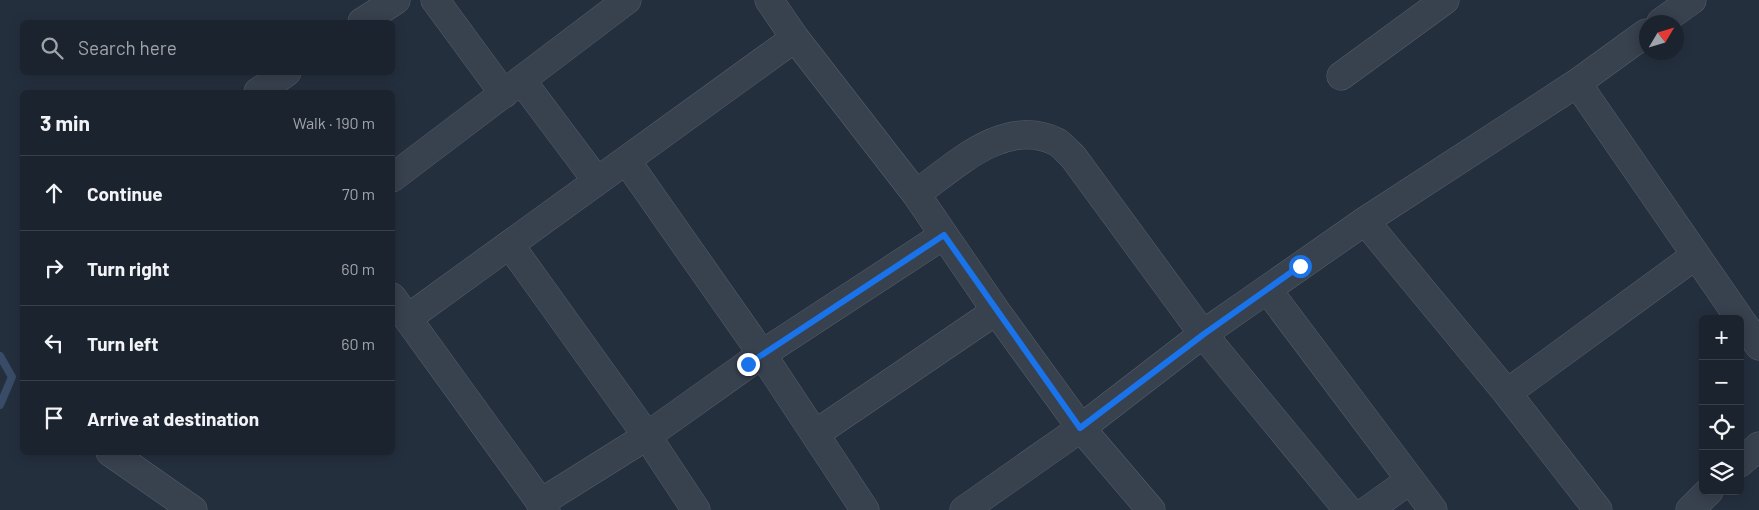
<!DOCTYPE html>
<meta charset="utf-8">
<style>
:root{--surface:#1b232e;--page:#242b36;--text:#f1f3f6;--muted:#a0a4aa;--line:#39404a}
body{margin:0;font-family:Barlow,sans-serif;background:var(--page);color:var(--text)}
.controls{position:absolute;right:15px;bottom:15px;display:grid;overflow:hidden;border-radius:8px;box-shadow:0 2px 12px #0003}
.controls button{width:45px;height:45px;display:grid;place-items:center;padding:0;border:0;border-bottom:1px solid var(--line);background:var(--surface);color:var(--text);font:25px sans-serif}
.compass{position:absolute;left:1639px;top:15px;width:45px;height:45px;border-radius:50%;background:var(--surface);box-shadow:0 2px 12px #0003;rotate:52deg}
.stop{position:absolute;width:15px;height:15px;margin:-11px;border:4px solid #1a73e8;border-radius:50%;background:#fff}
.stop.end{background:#1a73e8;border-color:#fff;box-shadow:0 1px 5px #0008}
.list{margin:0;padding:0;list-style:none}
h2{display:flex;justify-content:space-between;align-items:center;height:65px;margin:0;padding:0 20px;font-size:21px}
h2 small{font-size:16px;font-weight:400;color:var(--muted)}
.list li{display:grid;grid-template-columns:32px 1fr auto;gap:15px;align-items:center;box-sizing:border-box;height:75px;padding:0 20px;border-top:1px solid var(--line)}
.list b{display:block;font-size:19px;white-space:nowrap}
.list em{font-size:16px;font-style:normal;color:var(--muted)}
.icon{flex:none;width:28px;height:28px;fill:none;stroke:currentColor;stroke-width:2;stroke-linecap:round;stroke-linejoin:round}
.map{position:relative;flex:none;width:1759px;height:510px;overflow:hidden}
.search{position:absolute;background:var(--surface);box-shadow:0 2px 12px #0003;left:20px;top:20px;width:375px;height:55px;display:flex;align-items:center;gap:12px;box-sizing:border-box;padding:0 18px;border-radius:8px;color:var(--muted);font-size:19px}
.panel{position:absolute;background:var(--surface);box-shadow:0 2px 12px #0003;left:20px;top:90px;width:375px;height:365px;border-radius:8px}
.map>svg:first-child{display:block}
</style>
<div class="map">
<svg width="1759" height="510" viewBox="0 0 1759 510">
<rect width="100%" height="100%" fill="#242f3e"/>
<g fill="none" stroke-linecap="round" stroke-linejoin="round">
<path stroke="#394c67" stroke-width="8" d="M 0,356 L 12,377 L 0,405"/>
<defs>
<path id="street" d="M 435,0 L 504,94
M 769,0 L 795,38 L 916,194 L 996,311 L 1081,428 L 1151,510
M 362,22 L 396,0
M 1661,22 L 1692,0
M 1341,76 L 1445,0
M 522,81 L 597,181
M 1577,83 L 1740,319
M 258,92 L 287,72
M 626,160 L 762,354 L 865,510
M 392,178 L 627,0
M 916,194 C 955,166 1005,116 1057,142 C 1063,146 1069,153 1074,158 L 1203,334 L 1348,510
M 1365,221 L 1507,393 L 1598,510
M 510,245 L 647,436 L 696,510
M 1267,289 L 1433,510
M 392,297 L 546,510
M 408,318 L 795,38
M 1740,319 L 1759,346
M 1507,393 L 1696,255
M 815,434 L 996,311
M 110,452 L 193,510
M 1740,463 L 1759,446
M 540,503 L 647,436 L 762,354 L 944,235
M 964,510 L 1081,428 L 1203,334 L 1365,221 L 1577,83 L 1646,33
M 1368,510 L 1410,480
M 1690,510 L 1709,491"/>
</defs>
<use href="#street" stroke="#565f6c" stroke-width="29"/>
<use href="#street" stroke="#38414e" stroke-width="28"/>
</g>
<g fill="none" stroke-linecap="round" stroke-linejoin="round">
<path stroke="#1a73e8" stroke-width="6" d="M 748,364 L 944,235 L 1080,428 L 1204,334 L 1300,266"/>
</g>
</svg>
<div class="controls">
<button>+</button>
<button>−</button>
<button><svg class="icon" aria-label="locate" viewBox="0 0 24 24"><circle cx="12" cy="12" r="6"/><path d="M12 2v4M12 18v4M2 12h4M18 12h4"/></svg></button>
<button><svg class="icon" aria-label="layers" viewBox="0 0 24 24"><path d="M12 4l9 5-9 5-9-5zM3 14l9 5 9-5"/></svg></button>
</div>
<svg class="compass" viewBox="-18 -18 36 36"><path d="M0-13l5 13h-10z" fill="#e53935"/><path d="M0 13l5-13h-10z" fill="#a0a4aa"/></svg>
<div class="stop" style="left:1300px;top:266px"></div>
<div class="stop end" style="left:748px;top:364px"></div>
<div class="search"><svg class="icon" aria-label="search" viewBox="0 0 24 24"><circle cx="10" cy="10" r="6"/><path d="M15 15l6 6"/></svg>Search here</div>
<section class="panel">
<h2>3 min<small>Walk · 190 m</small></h2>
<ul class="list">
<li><svg class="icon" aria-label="ahead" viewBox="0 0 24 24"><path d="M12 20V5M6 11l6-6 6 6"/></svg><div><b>Continue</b></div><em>70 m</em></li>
<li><svg class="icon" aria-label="right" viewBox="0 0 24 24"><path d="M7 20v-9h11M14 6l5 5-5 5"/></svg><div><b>Turn right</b></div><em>60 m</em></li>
<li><svg class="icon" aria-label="left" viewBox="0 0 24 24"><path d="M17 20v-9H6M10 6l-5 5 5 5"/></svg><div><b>Turn left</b></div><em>60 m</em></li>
<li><svg class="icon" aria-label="arrive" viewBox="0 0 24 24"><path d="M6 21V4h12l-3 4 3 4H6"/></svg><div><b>Arrive at destination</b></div></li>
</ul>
</section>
</div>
